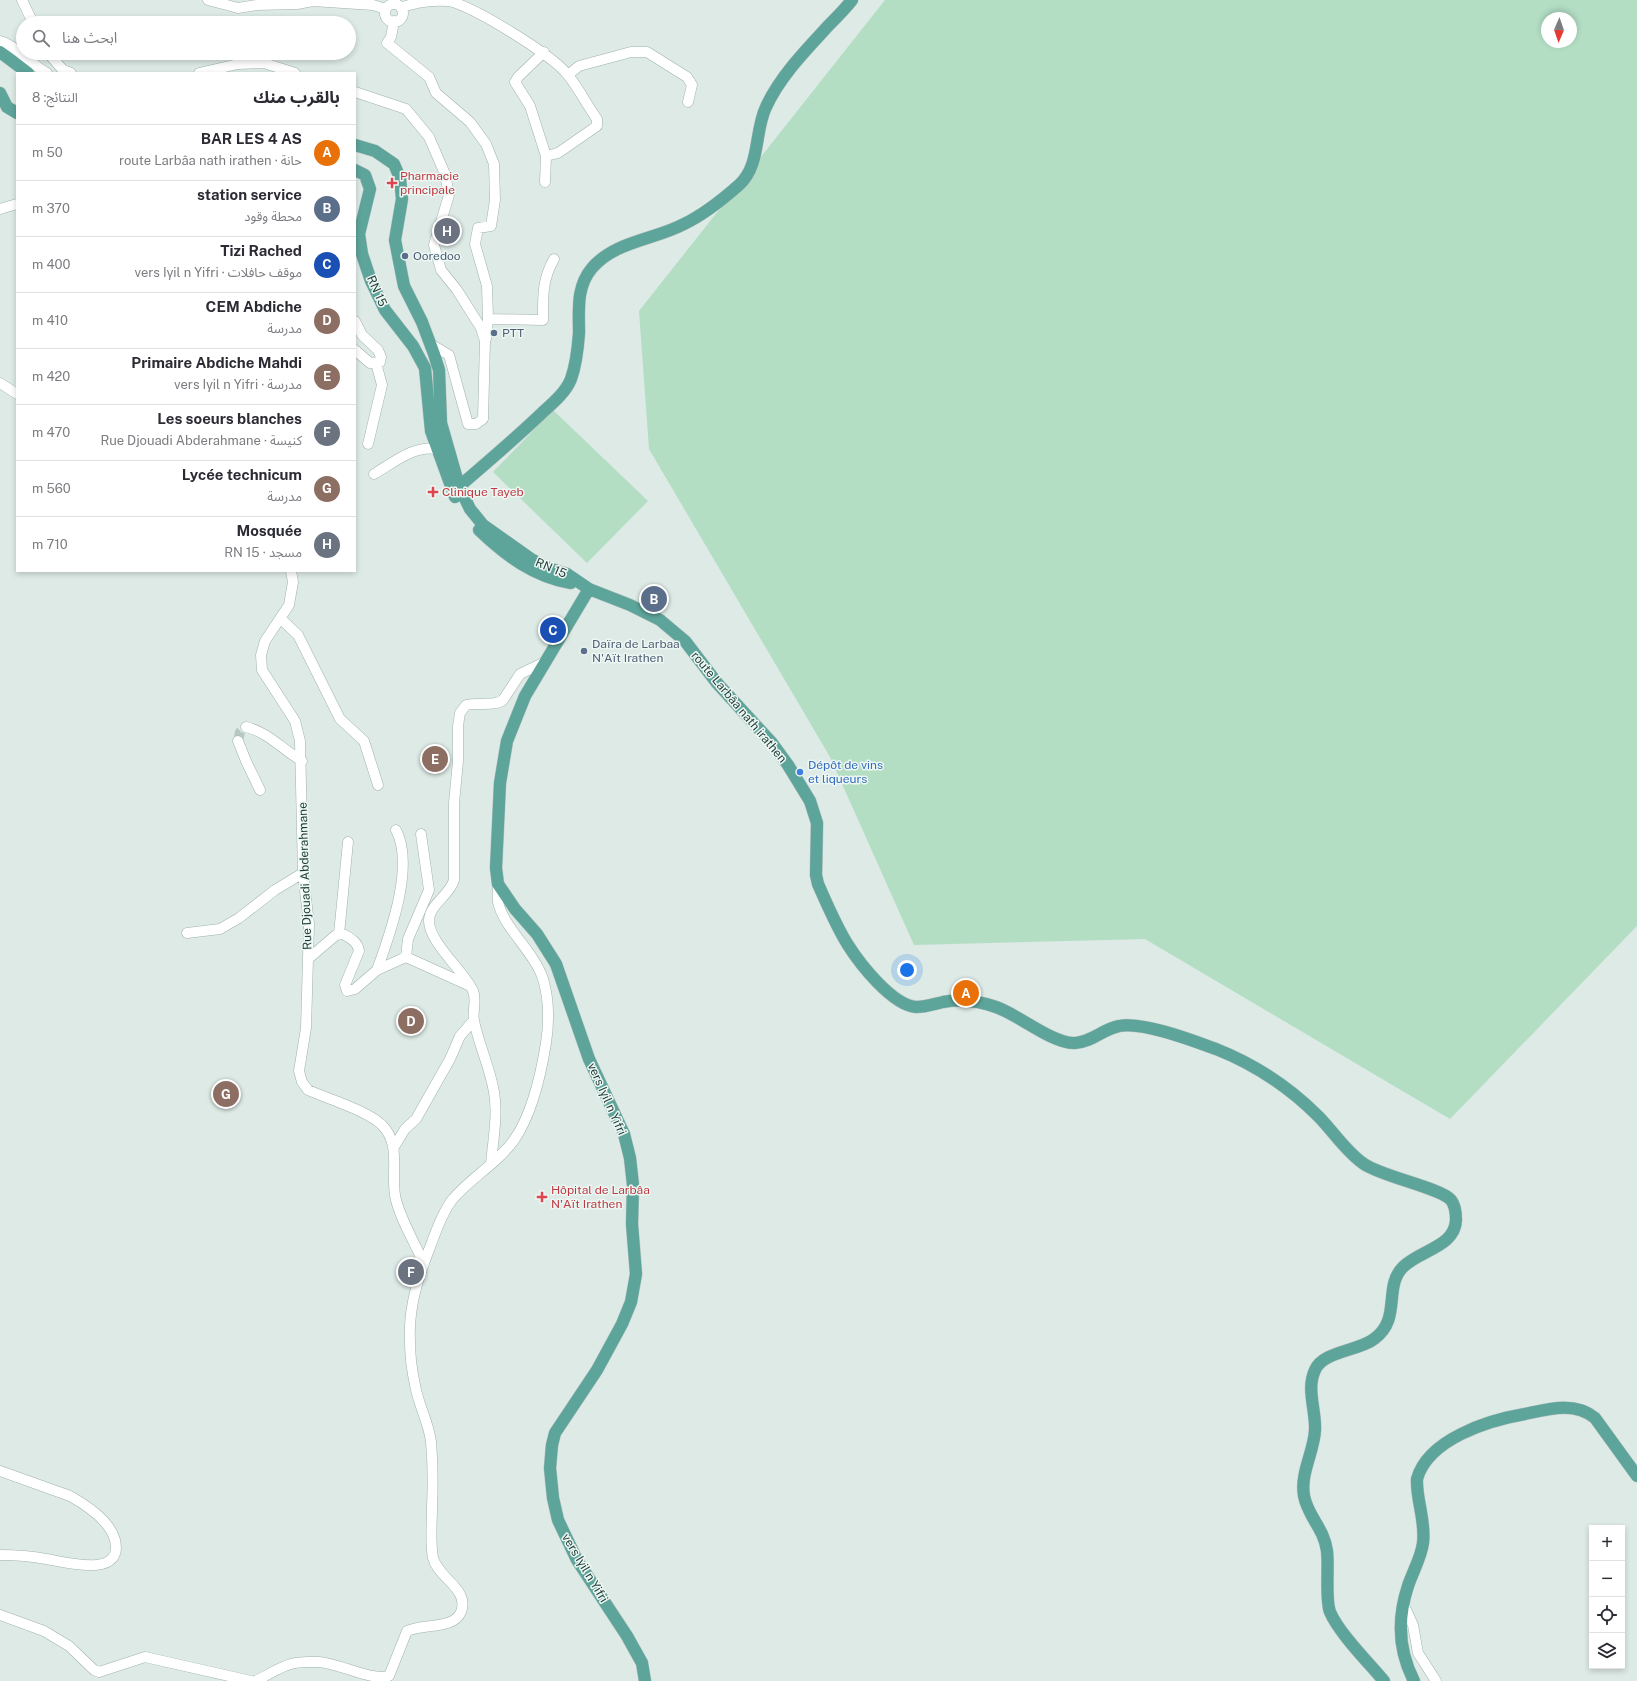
<!DOCTYPE html>
<html lang="ar">
<meta charset="utf-8">
<style>
:root{--surface:#fff;--page:#f2f2f3;--text:#2b2b33;--muted:#7c7c81;--line:#e1e1e2;--accent:#1a73e8}
body{margin:0;font-family:"Public Sans","Noto Sans Arabic",sans-serif;background:var(--page);color:var(--text);direction:rtl}
.controls{position:absolute;right:12px;bottom:12px;display:grid;overflow:hidden;border-radius:0px;box-shadow:0 2px 6px #0003}
.controls button{width:36px;height:36px;display:grid;place-items:center;padding:0;border:0;border-bottom:1px solid var(--line);background:var(--surface);color:var(--text);font:20px sans-serif}
.compass{position:absolute;left:1541px;top:12px;width:36px;height:36px;border-radius:50%;background:var(--surface);box-shadow:0 2px 6px #0003;rotate:182deg}
.you{position:absolute;left:907px;top:970px;width:14px;height:14px;margin:-10px;border:3px solid #fff;border-radius:50%;background:#1a73e8;box-shadow:0 0 0 6px #1a73e833}
.badge{display:grid;place-items:center;width:26px;height:26px;border-radius:50%;background:var(--accent);color:#fff;font-size:13px;font-weight:700}
.pin{position:absolute;translate:-50% -50%;border:2px solid #fff;box-shadow:0 1px 4px #0006}
.list{margin:0;padding:0;list-style:none}
h2{display:flex;justify-content:space-between;align-items:center;height:52px;margin:0;padding:0 16px;font-size:17px}
h2 small{font-size:13px;font-weight:400;color:var(--muted)}
.list li{display:grid;grid-template-columns:26px 1fr auto;gap:12px;align-items:center;box-sizing:border-box;height:56px;padding:0 16px;border-top:1px solid var(--line)}
.list b{display:block;font-size:15px;white-space:nowrap}
.list p{margin:0;font-size:13px;white-space:nowrap;color:var(--muted)}
.list em{font-size:13px;font-style:normal;color:var(--muted)}
.icon{flex:none;width:22px;height:22px;fill:none;stroke:currentColor;stroke-width:2;stroke-linecap:round;stroke-linejoin:round}
.map{position:relative;flex:none;width:1637px;height:1681px;overflow:hidden;direction:ltr}
.search{position:absolute;background:var(--surface);box-shadow:0 2px 6px #0003;left:16px;top:16px;width:340px;height:44px;display:flex;align-items:center;gap:10px;box-sizing:border-box;padding:0 14px;border-radius:22px;color:var(--muted);font-size:15px}
.panel{position:absolute;background:var(--surface);box-shadow:0 2px 6px #0003;left:16px;top:72px;width:340px;height:500px;border-radius:0px;direction:rtl}
.map>svg:first-child{display:block}
</style>
<div class="map">
<svg width="1637" height="1681" viewBox="0 0 1637 1681">
<rect width="100%" height="100%" fill="#ddeae6"/>
<path fill="#b3dec4" fill-rule="evenodd" d="M 885,0 L 1637,0 L 1637,926 L 1450,1119 L 1145,939 L 914,945 L 830,757 L 649,449 L 639,311 ZM 1547,18 L 1571,18 L 1571,42 L 1547,42 Z
M 553,410 L 648,501 L 587,563 L 493,472 Z"/>
<g fill="none" stroke-linecap="round" stroke-linejoin="round">
<path stroke="#b7c7c3" stroke-width="10" stroke-dasharray="10 5" stroke-linecap="butt" d="M 238,741 L 240,732 L 246,727"/>
<defs>
<path id="minor" d="M 22,0 L 33,23
M 208,0 L 238,8 L 257,5 L 297,4 L 313,1 L 373,5 L 386,9
M385 13a9 9 0 1 1 18 0a9 9 0 1 1-18 0Z
M 401,8 C 415,2 434,0 449,1 C 476,8 551,54 568,75 C 579,89 587,105 597,119 L 597,126 L 558,153 L 546,156
M 394,21 L 391,37 L 387,43 L 429,77 L 436,93 L 470,122 L 486,144 L 494,164 L 495,200 L 491,226 L 478,228 L 475,244 L 487,286 L 488,319 L 486,339
M 0,41 C 16,45 31,65 47,73
M 544,52 L 518,77 L 515,82 L 530,106 L 546,156 L 545,182
M 48,53 L 63,70 L 71,73
M 199,73 L 238,64 L 264,63 L 295,73
M 568,75 L 579,66 L 631,52 L 647,52 L 687,77 L 692,85 L 688,102
M 355,92 L 406,109 L 429,137 L 445,174 L 449,195 L 434,245 L 441,270 L 457,290 L 481,328 L 485,341 L 483,419 L 476,424 L 468,424 L 449,355 L 432,345
M 0,209 L 17,204
M 488,319 L 543,320 C 543,296 542,280 554,259
M 355,321 L 362,335 L 378,350 L 381,357 L 380,362 L 370,363 L 355,350
M 0,383 L 17,394
M 368,444 L 382,385 L 376,363
M 374,474 C 393,463 414,445 436,449
M 291,571 L 293,582 L 289,605 L 265,641 L 261,655 L 262,670 L 295,721 L 300,741 L 303,873 L 309,924 L 306,1028 L 299,1071 L 302,1082 L 308,1090 C 328,1099 366,1110 382,1125 C 401,1144 391,1171 395,1195 C 398,1215 415,1243 423,1262
M 281,619 L 298,635 L 340,719 L 364,741 L 378,785
M 246,727 C 268,732 283,750 302,761
M 238,741 L 246,761 L 260,790
M 187,933 L 220,929 L 239,918 L 275,890 L 303,873
M 339,934 L 348,842
M 406,957 L 408,939 L 429,890 L 421,834
M 308,959 L 336,935 L 343,934 C 350,938 358,942 359,951 L 345,985 L 347,991 L 355,989 L 377,970 L 406,957 L 468,985
M 377,970 C 390,934 415,866 396,830
M 394,1147 L 405,1129 L 416,1119 L 450,1059 L 460,1036 L 474,1020
M 491,1164 C 493,1140 498,1115 494,1092 C 490,1068 479,1045 474,1021 C 472,1012 477,1000 473,991 C 465,972 428,942 429,920 C 430,904 450,895 454,880 L 454,803 L 458,761 L 458,726 L 460,713 L 466,705 C 478,702 494,707 503,700 L 520,674 L 543,663
M 0,1471 L 70,1496 C 86,1505 110,1521 115,1540 C 124,1579 65,1562 46,1559 C 31,1556 15,1555 0,1555
M 1403,1603 L 1413,1625 L 1418,1653 L 1436,1681
M 0,1615 L 44,1631 L 69,1646 L 94,1670 L 99,1672 L 145,1657 L 251,1681
M 255,1681 C 267,1676 279,1667 291,1664 C 298,1661 311,1662 319,1662 C 342,1664 370,1681 389,1676 L 407,1631 C 424,1623 453,1630 461,1612 C 470,1589 438,1578 433,1558 C 430,1542 432,1523 432,1507 C 433,1485 433,1464 431,1442 C 429,1423 418,1404 415,1385 C 412,1371 410,1356 410,1342 C 408,1306 419,1275 432,1242 C 437,1228 443,1212 452,1200 C 470,1178 497,1164 514,1140 C 531,1116 541,1074 546,1043 C 549,1023 549,999 543,979 C 535,953 503,927 498,902 C 497,896 498,890 498,884"/>
<path id="major" d="M 0,52 L 28,73
M 0,93 L 7,107 L 17,113
M 355,145 L 375,151 L 394,164 L 400,178 L 402,199 L 395,240 L 404,286 L 422,322 L 434,354 L 439,370 L 441,423 L 459,486 L 470,509 L 483,525 L 531,559 L 548,568 L 567,574 L 589,589 L 630,605 L 660,620 L 685,641 L 717,683 L 772,743 L 788,765 L 810,801 L 817,823 L 816,875 L 818,884 C 827,904 836,926 848,945 C 860,964 892,1005 916,1007 C 925,1007 934,1004 943,1002 C 961,999 979,1001 996,1007 C 1019,1015 1053,1044 1075,1043 C 1092,1042 1103,1029 1119,1026 C 1142,1021 1194,1041 1216,1049 C 1254,1064 1289,1087 1318,1116 C 1333,1131 1346,1152 1364,1164 C 1383,1177 1441,1188 1451,1200 C 1455,1205 1456,1213 1456,1220 C 1455,1247 1420,1250 1403,1267 C 1383,1287 1402,1319 1374,1339 C 1359,1351 1323,1351 1315,1370 C 1306,1389 1316,1410 1315,1430 C 1314,1452 1300,1473 1304,1496 C 1308,1517 1324,1528 1327,1551 C 1329,1568 1325,1599 1330,1612 C 1339,1633 1368,1662 1384,1681
M 355,170 L 365,175 L 370,189 L 359,234 L 362,254 L 371,281 L 385,310 L 413,346 L 425,368 L 431,431 L 455,497
M 455,490 C 485,464 515,439 543,412 C 553,403 566,392 571,379 C 576,365 578,347 579,333 C 579,310 576,287 592,268 C 615,241 654,240 684,224 C 705,214 722,200 739,185 C 761,165 754,132 766,107 C 780,76 807,49 829,25 C 837,17 845,9 852,0
M 479,530 C 505,555 534,577 571,583
M 589,589 L 525,696 L 507,741 L 500,783 L 496,868 L 498,884 L 515,909 L 537,934 L 556,964 L 589,1059 L 624,1134 L 630,1158 L 633,1185 L 632,1224 L 636,1274 L 631,1302 L 622,1324 L 597,1370 L 555,1433 L 552,1445 L 550,1468 L 553,1498 L 558,1520 L 577,1560 L 627,1636 L 642,1663 L 645,1681
M 1414,1681 C 1398,1650 1397,1619 1408,1586 C 1413,1571 1421,1558 1423,1543 C 1426,1521 1416,1500 1417,1479 C 1428,1439 1489,1420 1525,1414 C 1548,1409 1575,1401 1595,1418 L 1637,1476"/>
</defs>
<use href="#minor" stroke="#a0b2ae" stroke-width="11"/>
<use href="#major" stroke="#bbc4c3" stroke-width="13"/>
<use href="#minor" stroke="#fff" stroke-width="10"/>
<use href="#major" stroke="#5da49a" stroke-width="12"/>
</g>
<g fill="#e0444e" stroke="#edf7f3" stroke-width="1.5">
<path d="M390 177h4v4h4v4h-4v4h-4v-4h-4v-4h4z"/>
<path d="M431 486h4v4h4v4h-4v4h-4v-4h-4v-4h4z"/>
<path d="M540 1191h4v4h4v4h-4v4h-4v-4h-4v-4h4z"/>
</g>
<g fill="#5c6f8a" stroke="#edf7f3" stroke-width="1.5">
<circle cx="405" cy="256" r="4"/>
<circle cx="494" cy="333" r="4"/>
<circle cx="584" cy="651" r="4"/>
</g>
<circle fill="#3f7fe0" stroke="#edf7f3" stroke-width="1.5" cx="800" cy="772" r="4"/>
<g text-anchor="middle" stroke-width="3" stroke-linejoin="round" paint-order="stroke">
<g font-size="12" fill="#be3a42" stroke="#edf7f3" text-anchor="start">
<text x="400" y="180">Pharmacie<tspan x="400" dy="14">principale</tspan></text>
<text x="442" y="496">Clinique Tayeb</text>
<text x="551" y="1194">Hôpital de Larbâa<tspan x="551" dy="14">N'Aït Irathen</tspan></text>
</g>
<g font-size="12" fill="#4e5e75" stroke="#edf7f3" text-anchor="start">
<text x="413" y="260">Ooredoo</text>
<text x="502" y="337">PTT</text>
<text x="592" y="648">Daïra de Larbaa<tspan x="592" dy="14">N'Aït Irathen</tspan></text>
</g>
<g font-size="12" fill="#1d3b36" stroke="#edf7f3">
<text transform="translate(377 291) rotate(66)" y="4">RN 15</text>
<text transform="translate(551 568) rotate(23)" y="4">RN 15</text>
<text transform="translate(739 707) rotate(50)" y="4">route Larbâa nath irathen</text>
<text transform="translate(305 876) rotate(-92)" y="4">Rue Djouadi Abderahmane</text>
<text transform="translate(607 1099) rotate(66)" y="4">vers Iγil n Yifri</text>
<text transform="translate(585 1568) rotate(59)" y="4">vers Iγil n Yifri</text>
</g>
<g font-size="12" fill="#366cbe" stroke="#edf7f3" text-anchor="start">
<text x="808" y="769">Dépôt de vins<tspan x="808" dy="14">et liqueurs</tspan></text>
</g>
</g>
</svg>
<div class="controls">
<button>+</button>
<button>−</button>
<button><svg class="icon" aria-label="locate" viewBox="0 0 24 24"><circle cx="12" cy="12" r="6"/><path d="M12 2v4M12 18v4M2 12h4M18 12h4"/></svg></button>
<button><svg class="icon" aria-label="layers" viewBox="0 0 24 24"><path d="M12 4l9 5-9 5-9-5zM3 14l9 5 9-5"/></svg></button>
</div>
<svg class="compass" viewBox="-18 -18 36 36"><path d="M0-13l5 13h-10z" fill="#e53935"/><path d="M0 13l5-13h-10z" fill="#7c7c81"/></svg>
<div class="you"></div>
<div class="pin badge" style="left:966px;top:993px;background:#e8710a">A</div>
<div class="pin badge" style="left:654px;top:599px;background:#5c6f8a">B</div>
<div class="pin badge" style="left:553px;top:630px;background:#1a4fb4">C</div>
<div class="pin badge" style="left:411px;top:1021px;background:#8d6e63">D</div>
<div class="pin badge" style="left:435px;top:759px;background:#8d6e63">E</div>
<div class="pin badge" style="left:411px;top:1272px;background:#6b7280">F</div>
<div class="pin badge" style="left:226px;top:1094px;background:#8d6e63">G</div>
<div class="pin badge" style="left:447px;top:231px;background:#6b7280">H</div>
<div class="search"><svg class="icon" aria-label="search" viewBox="0 0 24 24"><circle cx="10" cy="10" r="6"/><path d="M15 15l6 6"/></svg>ابحث هنا</div>
<section class="panel">
<h2>بالقرب منك<small>النتائج: 8</small></h2>
<ul class="list">
<li><span class="badge" style="background:#e8710a">A</span><div><b>BAR LES 4 AS</b><p>حانة · route Larbâa nath irathen</p></div><em>50 m</em></li>
<li><span class="badge" style="background:#5c6f8a">B</span><div><b>station service</b><p>محطة وقود</p></div><em>370 m</em></li>
<li><span class="badge" style="background:#1a4fb4">C</span><div><b>Tizi Rached</b><p>موقف حافلات · vers Iγil n Yifri</p></div><em>400 m</em></li>
<li><span class="badge" style="background:#8d6e63">D</span><div><b>CEM Abdiche</b><p>مدرسة</p></div><em>410 m</em></li>
<li><span class="badge" style="background:#8d6e63">E</span><div><b>Primaire Abdiche Mahdi</b><p>مدرسة · vers Iγil n Yifri</p></div><em>420 m</em></li>
<li><span class="badge" style="background:#6b7280">F</span><div><b>Les soeurs blanches</b><p>كنيسة · Rue Djouadi Abderahmane</p></div><em>470 m</em></li>
<li><span class="badge" style="background:#8d6e63">G</span><div><b>Lycée technicum</b><p>مدرسة</p></div><em>560 m</em></li>
<li><span class="badge" style="background:#6b7280">H</span><div><b>Mosquée</b><p>مسجد · RN 15</p></div><em>710 m</em></li>
</ul>
</section>
</div>
